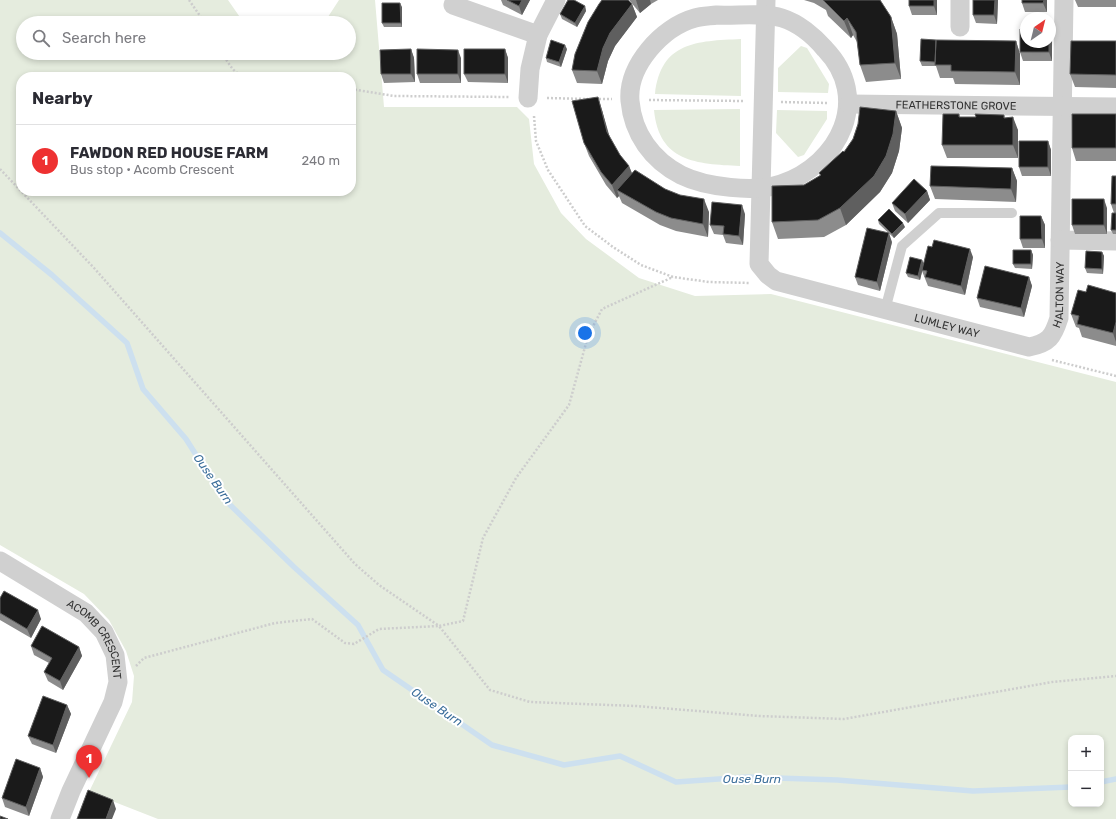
<!DOCTYPE html>
<meta charset="utf-8">
<style>
:root{--surface:#fff;--page:#f7f7f7;--text:#2b2b33;--muted:#7c7c81;--line:#e1e1e2;--accent:#ee3131}
body{margin:0;font-family:Rubik,sans-serif;background:var(--page);color:var(--text)}
.controls{position:absolute;right:12px;bottom:12px;display:grid;overflow:hidden;border-radius:8px;box-shadow:0 2px 6px #0003}
.controls button{width:36px;height:36px;display:grid;place-items:center;padding:0;border:0;border-bottom:1px solid var(--line);background:var(--surface);color:var(--text);font:20px sans-serif}
.compass{position:absolute;left:1020px;top:12px;width:36px;height:36px;border-radius:50%;background:var(--surface);box-shadow:0 2px 6px #0003;rotate:35deg}
.you{position:absolute;left:585px;top:333px;width:14px;height:14px;margin:-10px;border:3px solid #fff;border-radius:50%;background:#1a73e8;box-shadow:0 0 0 6px #1a73e833}
.badge{display:grid;place-items:center;width:26px;height:26px;border-radius:50%;background:var(--accent);color:#fff;font-size:13px;font-weight:700}
.pin{position:absolute;translate:-50% -33px;filter:drop-shadow(0 1px 2px #0008)}
.pin::after{content:'';position:absolute;top:21px;width:14px;height:12px;background:inherit;clip-path:polygon(0 0,100% 0,50% 100%)}
.list{margin:0;padding:0;list-style:none}
h2{display:flex;justify-content:space-between;align-items:center;height:52px;margin:0;padding:0 16px;font-size:17px}
h2 small{font-size:13px;font-weight:400;color:var(--muted)}
.list li{display:grid;grid-template-columns:26px 1fr auto;gap:12px;align-items:center;box-sizing:border-box;height:72px;padding:0 16px;border-top:1px solid var(--line)}
.list b{display:block;font-size:15px;white-space:nowrap}
.list p{margin:0;font-size:13px;white-space:nowrap;color:var(--muted)}
.list em{font-size:13px;font-style:normal;color:var(--muted)}
.icon{flex:none;width:22px;height:22px;fill:none;stroke:currentColor;stroke-width:2;stroke-linecap:round;stroke-linejoin:round}
.map{position:relative;flex:none;width:1116px;height:819px;overflow:hidden}
.search{position:absolute;background:var(--surface);box-shadow:0 2px 6px #0003;left:16px;top:16px;width:340px;height:44px;display:flex;align-items:center;gap:10px;box-sizing:border-box;padding:0 14px;border-radius:22px;color:var(--muted);font-size:15px}
.panel{position:absolute;background:var(--surface);box-shadow:0 2px 6px #0003;left:16px;top:72px;width:340px;height:124px;border-radius:16px}
.map>svg:first-child{display:block}
</style>
<div class="map">
<svg width="1116" height="819" viewBox="0 0 1116 819">
<rect width="100%" height="100%" fill="#fff"/>
<path fill="#e5ecde" fill-rule="evenodd" d="M 0,0 L 228,0 L 244,23 L 23,23 L 23,53 L 305,54 L 349,53 L 349,23 L 324,23 L 339,0 L 375,0 L 384,107 L 517,107 L 529,119 L 534,164 L 561,213 L 586,239 L 639,278 L 695,296 L 771,294 L 1116,382 L 1116,819 L 158,819 L 89,792 L 132,702 L 134,676 L 126,651 L 109,620 L 84,594 L 0,545 ZM 21,77 L 351,77 L 351,191 L 21,191 ZM 1071,738 L 1101,738 L 1101,804 L 1071,804 Z
M 741,39 L 741,96 L 655,94 C 661,42 696,41 741,39 Z
M 801,46 L 807,48 L 829,84 L 828,93 L 778,92 L 778,68 Z
M 740,109 L 740,166 C 696,164 659,162 654,110 Z
M 777,110 L 827,111 L 827,119 L 804,155 L 798,157 L 776,133 Z"/>
<g fill="none" stroke-linecap="round" stroke-linejoin="round">
<path stroke="#cde0ef" stroke-width="5.5" d="M 0,233 L 52,275 L 127,343 L 143,389 L 186,439 L 224,499 L 294,567 L 358,625 L 383,670 L 492,745 L 564,765 L 620,756 L 676,782 L 747,777 L 837,780 L 973,791 L 1071,787
M 1101,782 L 1116,779"/>
<path stroke="#cdcdcd" stroke-width="2.5" stroke-dasharray="2 2" stroke-linecap="butt" d="M 189,0 L 205,23
M 222,53 C 228,62 233,73 244,77
M 351,89 L 394,96 L 510,97
M 547,98 L 588,99
M 595,99 L 612,99
M 649,100 L 744,101
M 781,102 L 828,103
M 534,116 L 536,141 L 548,170 L 585,226 L 613,247 L 641,265 L 673,277 L 709,282 L 750,283
M 0,169 L 95,269 L 355,564 L 379,585 L 439,626 L 463,621 L 483,538 L 516,478 L 569,405 L 588,336 L 602,309 L 673,277
M 1052,360 L 1116,376
M 136,666 L 144,658 L 275,623 L 312,619 L 345,643 L 354,644 L 379,629 L 439,626 L 490,690 L 530,702 L 636,706 L 759,716 L 844,719 L 1052,682 L 1116,676"/>
<path stroke="#d0d0d0" stroke-width="10" d="M 885,310 L 902,246 L 939,213 L 1012,213"/>
<g stroke="#d0d0d0" stroke-width="19">
<path d="M 455,0 L 453,5 L 538,35"/>
<path id="s1" d="M 766,0 L 759,264 L 768,275 L 776,281 L 1029,347 C 1049,343 1053,337 1059,318 L 1064,0"/>
<path d="M 717,15 C 738,16 762,12 782,18 C 798,23 814,36 825,49 C 872,98 840,164 781,184 C 755,193 705,187 681,175 C 652,160 633,134 630,101 C 627,66 662,27 695,18 C 702,16 710,16 717,15 Z"/>
<path d="M 960,27 L 960,0"/>
<path d="M 528,98 L 530,69 L 538,35 L 556,0"/>
<path id="s2" d="M 849,104 L 1116,107"/>
<path d="M 1060,240 L 1116,241"/>
<path id="s3" d="M 0,561 L 86,613 L 104,632 L 115,655 L 118,682 L 113,702 L 71,791 L 60,819"/>
</g>
</g>
<path fill="#8c8c8c" d="M 501,0 L 530,0 L 522,15 L 503,5 Z
M 629,0 L 658,0 L 651,4 L 640,13 Z
M 804,0 L 880,0 L 891,17 L 897,34 L 901,79 L 866,82 L 860,65 L 857,42 L 853,35 L 851,38 L 828,16 L 826,10 L 814,3 Z
M 937,0 L 937,15 L 912,15 L 909,6 Z
M 973,0 L 998,0 L 997,24 L 976,23 L 973,15 Z
M 1047,0 L 1047,12 L 1025,12 L 1022,3 Z
M 1075,0 L 1116,0 L 1116,7 L 1078,7 Z
M 632,4 L 637,17 L 615,46 L 608,61 L 602,84 L 577,83 L 572,70 Z
M 585,6 L 586,11 L 577,27 L 562,19 L 560,14 Z
M 402,7 L 402,27 L 384,27 L 382,23 Z
M 1052,38 L 1052,61 L 1023,61 L 1020,52 Z
M 937,40 L 1016,41 L 1020,54 L 1020,85 L 955,84 L 953,78 L 940,78 L 936,66 L 922,66 L 920,61 Z
M 1116,41 L 1116,88 L 1075,87 L 1070,74 Z
M 411,49 L 414,58 L 415,82 L 384,83 L 381,74 Z
M 505,49 L 508,58 L 508,83 L 468,82 L 464,74 Z
M 567,49 L 561,67 L 547,62 L 546,58 Z
M 461,58 L 461,83 L 420,83 L 417,74 Z
M 602,110 L 609,137 L 620,155 L 629,166 L 632,173 L 665,189 L 709,212 L 708,237 L 676,231 L 660,225 L 622,203 L 619,196 L 617,198 L 606,185 L 589,156 L 584,143 Z
M 896,111 L 902,128 L 899,151 L 892,173 L 880,192 L 846,225 L 824,237 L 778,239 L 772,222 L 804,185 L 820,176 L 819,173 Z
M 959,114 L 960,117 L 976,117 L 1004,115 L 1005,118 L 1018,130 L 1018,158 L 947,158 L 942,145 Z
M 1116,114 L 1116,161 L 1076,161 L 1072,148 Z
M 1048,141 L 1051,150 L 1051,176 L 1022,176 L 1019,167 Z
M 1012,168 L 1017,181 L 1016,202 L 935,199 L 930,186 Z
M 1116,176 L 1116,213 L 1114,213 L 1111,204 Z
M 927,191 L 930,200 L 908,223 L 895,211 L 892,203 Z
M 1107,208 L 1107,234 L 1075,234 L 1072,225 Z
M 1116,213 L 1116,234 L 1113,234 L 1111,230 Z
M 745,214 L 743,245 L 726,243 L 723,235 L 714,234 L 710,225 Z
M 1041,216 L 1045,225 L 1045,248 L 1023,248 L 1020,239 Z
M 878,220 L 905,227 L 894,238 L 879,224 Z
M 892,242 L 880,291 L 858,285 L 855,277 Z
M 1031,250 L 1033,255 L 1032,269 L 1015,268 L 1013,264 Z
M 1102,252 L 1104,256 L 1103,274 L 1087,273 L 1085,268 Z
M 973,257 L 965,295 L 928,286 L 922,271 L 920,280 L 908,277 L 906,273 L 923,263 Z
M 1029,277 L 1032,286 L 1024,317 L 980,307 L 977,298 Z
M 1086,292 L 1116,293 L 1116,346 L 1082,337 L 1079,328 L 1076,327 L 1071,314 Z
M 0,598 L 41,619 L 31,638 L 0,620 Z
M 31,646 L 79,647 L 82,656 L 63,690 L 48,681 L 44,672 L 49,663 L 34,655 Z
M 67,705 L 71,714 L 56,753 L 32,744 L 28,736 Z
M 40,768 L 43,777 L 29,816 L 5,807 L 2,798 Z"/>
<path fill="#5f5f5f" d="M 522,0 L 530,0 L 522,15 L 519,6 Z
M 636,0 L 650,0 L 651,4 L 640,13 Z
M 934,0 L 937,0 L 937,15 L 934,6 Z
M 995,0 L 998,0 L 997,24 L 994,15 Z
M 1044,0 L 1047,0 L 1047,12 L 1043,3 Z
M 400,3 L 402,7 L 402,27 L 401,23 Z
M 632,4 L 637,17 L 615,46 L 608,61 L 602,84 L 597,71 L 603,48 L 610,33 Z
M 585,6 L 586,11 L 577,27 L 575,23 Z
M 891,17 L 897,34 L 901,79 L 895,63 Z
M 847,18 L 853,35 L 851,38 L 844,21 Z
M 1050,31 L 1052,38 L 1052,61 L 1049,52 L 1049,42 L 1050,42 Z
M 1016,41 L 1020,54 L 1020,85 L 1015,72 Z
M 565,45 L 567,49 L 561,67 L 559,62 Z
M 411,49 L 414,58 L 415,82 L 411,74 Z
M 505,49 L 508,58 L 508,83 L 505,74 Z
M 458,50 L 461,58 L 461,83 L 458,74 Z
M 598,97 L 602,110 L 612,145 L 607,132 Z
M 896,111 L 902,128 L 899,151 L 892,173 L 880,192 L 846,225 L 840,208 Z
M 1013,117 L 1018,130 L 1018,158 L 1013,145 Z
M 1048,141 L 1051,150 L 1051,176 L 1048,167 Z
M 629,166 L 634,179 L 617,190 L 619,196 L 617,198 L 612,185 Z
M 1012,168 L 1017,181 L 1016,202 L 1011,189 Z
M 927,191 L 930,200 L 908,223 L 905,214 Z
M 704,199 L 709,212 L 708,237 L 703,224 Z
M 1104,199 L 1107,208 L 1107,234 L 1104,225 Z
M 742,205 L 745,214 L 743,245 L 739,236 Z
M 1041,216 L 1045,225 L 1045,248 L 1042,239 Z
M 903,223 L 905,227 L 894,238 L 892,234 Z
M 889,233 L 892,242 L 880,291 L 877,282 Z
M 970,249 L 973,257 L 965,295 L 961,286 Z
M 1031,250 L 1033,255 L 1032,269 L 1031,264 Z
M 1102,252 L 1104,256 L 1103,274 L 1102,269 Z
M 922,260 L 924,264 L 920,280 L 918,276 Z
M 1029,277 L 1032,286 L 1024,317 L 1021,308 Z
M 1116,322 L 1116,342 L 1113,333 Z
M 38,610 L 41,619 L 31,638 L 27,629 Z
M 79,647 L 82,656 L 63,690 L 60,681 Z
M 67,705 L 71,714 L 56,753 L 53,745 Z
M 40,768 L 43,777 L 29,816 L 26,807 Z
M 113,800 L 116,809 L 112,819 L 106,819 Z"/>
<path fill="#1a1a1a" stroke="#5f5f5f" d="M 507,0 L 522,0 L 519,6 Z
M 568,0 L 574,0 L 585,6 L 575,23 L 560,14 Z
M 602,0 L 628,0 L 632,4 L 610,33 L 603,48 L 597,71 L 572,70 L 575,54 L 588,22 L 599,4 Z
M 823,0 L 880,0 L 891,17 L 895,63 L 860,65 L 856,32 L 847,18 L 844,21 Z
M 909,0 L 934,0 L 934,6 L 909,6 Z
M 973,0 L 995,0 L 994,15 L 973,15 Z
M 1022,0 L 1044,0 L 1043,3 L 1022,3 Z
M 382,3 L 400,3 L 401,23 L 382,23 Z
M 1020,29 L 1026,29 L 1026,42 L 1049,42 L 1049,52 L 1020,52 Z
M 921,39 L 936,40 L 935,62 L 920,61 Z
M 551,40 L 565,45 L 559,62 L 546,58 Z
M 936,40 L 1016,41 L 1015,72 L 951,71 L 951,65 L 935,65 Z
M 1071,41 L 1116,41 L 1116,75 L 1070,74 Z
M 411,49 L 411,74 L 381,74 L 380,50 Z
M 417,49 L 458,50 L 458,74 L 417,74 Z
M 464,49 L 505,49 L 505,74 L 464,74 Z
M 598,97 L 607,132 L 620,155 L 629,166 L 612,185 L 601,172 L 584,143 L 572,101 Z
M 860,107 L 896,111 L 893,134 L 886,156 L 874,176 L 840,208 L 818,220 L 772,222 L 772,186 L 804,185 L 821,175 L 819,173 L 843,151 L 844,152 L 853,139 L 858,124 Z
M 943,114 L 959,114 L 959,117 L 976,117 L 975,114 L 1004,115 L 1004,118 L 1013,117 L 1013,145 L 942,145 Z
M 1072,114 L 1116,114 L 1116,148 L 1072,148 Z
M 1019,141 L 1048,141 L 1048,167 L 1019,167 Z
M 931,166 L 1012,168 L 1011,189 L 930,186 Z
M 635,170 L 665,189 L 680,195 L 704,199 L 703,224 L 671,218 L 656,212 L 617,190 Z
M 1112,176 L 1116,176 L 1116,204 L 1111,204 Z
M 914,179 L 927,191 L 905,214 L 892,203 Z
M 1072,199 L 1104,199 L 1104,225 L 1072,225 Z
M 712,202 L 742,205 L 739,236 L 723,234 L 724,226 L 710,225 Z
M 889,209 L 903,223 L 892,234 L 878,220 Z
M 1112,213 L 1116,213 L 1116,230 L 1111,230 Z
M 1020,216 L 1041,216 L 1042,239 L 1020,239 Z
M 867,228 L 889,233 L 877,282 L 855,277 Z
M 934,240 L 970,249 L 961,286 L 925,277 L 927,271 L 922,270 L 928,246 L 932,247 Z
M 1013,250 L 1031,250 L 1031,264 L 1013,264 Z
M 1086,251 L 1102,252 L 1102,269 L 1085,268 Z
M 910,257 L 922,260 L 918,276 L 906,273 Z
M 985,266 L 1029,277 L 1021,308 L 977,298 Z
M 1088,285 L 1116,293 L 1116,322 L 1113,333 L 1077,324 L 1079,316 L 1071,314 L 1078,290 L 1086,292 Z
M 4,591 L 38,610 L 27,629 L 0,613 L 0,598 Z
M 42,626 L 79,647 L 60,681 L 44,672 L 52,658 L 31,646 Z
M 43,696 L 67,705 L 53,745 L 28,736 Z
M 16,759 L 40,768 L 26,807 L 2,798 Z
M 88,790 L 113,800 L 106,819 L 77,819 Z
M 0,816 L 8,819 L 0,819 Z"/>
<g text-anchor="middle" stroke-width="4" stroke-linejoin="round" paint-order="stroke">
<g font-size="11" fill="#333" stroke="#fff">
<text dy="4" stroke="none"><textPath href="#s2" startOffset="107">FEATHERSTONE GROVE</textPath></text>
<text dy="4" stroke="none"><textPath href="#s1" startOffset="618">HALTON WAY</textPath></text>
<text dy="4" stroke="none"><textPath href="#s1" startOffset="465">LUMLEY WAY</textPath></text>
<text dy="4" stroke="none"><textPath href="#s3" startOffset="128">ACOMB CRESCENT</textPath></text>
</g>
<g font-size="12" font-style="italic" fill="#3b6e9b" stroke="#fff">
<text transform="translate(213 479) rotate(55)" y="4">Ouse Burn</text>
<text transform="translate(437 707) rotate(34)" y="4">Ouse Burn</text>
<text x="752" y="783">Ouse Burn</text>
</g>
</g>
</svg>
<div class="controls">
<button>+</button>
<button>−</button>
</div>
<svg class="compass" viewBox="-18 -18 36 36"><path d="M0-13l5 13h-10z" fill="#e53935"/><path d="M0 13l5-13h-10z" fill="#7c7c81"/></svg>
<div class="you"></div>
<div class="pin badge" style="left:89px;top:778px">1</div>
<div class="search"><svg class="icon" aria-label="search" viewBox="0 0 24 24"><circle cx="10" cy="10" r="6"/><path d="M15 15l6 6"/></svg>Search here</div>
<section class="panel">
<h2>Nearby<small></small></h2>
<ul class="list">
<li><span class="badge">1</span><div><b>FAWDON RED HOUSE FARM</b><p>Bus stop · Acomb Crescent</p></div><em>240 m</em></li>
</ul>
</section>
</div>
